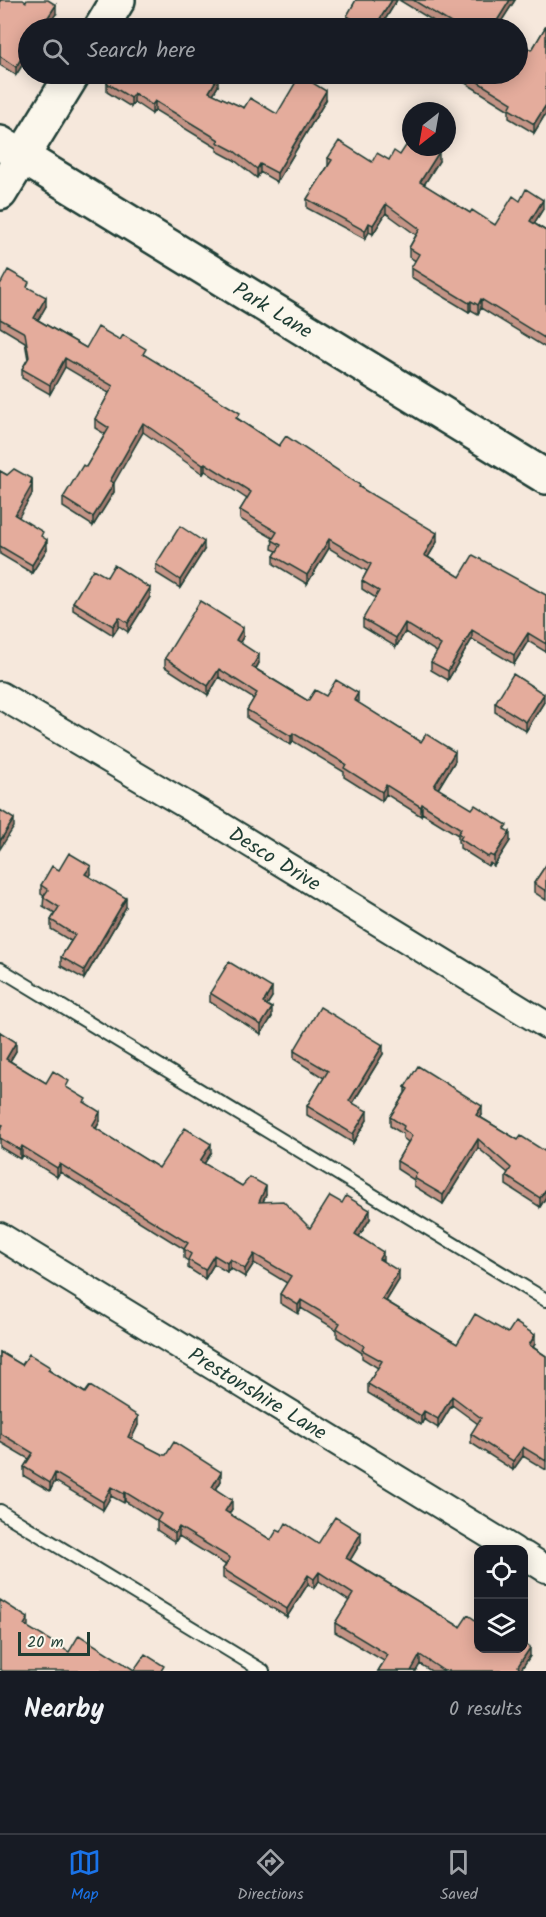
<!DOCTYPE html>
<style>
:root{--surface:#171b24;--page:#242831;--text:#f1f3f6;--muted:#9ea1a6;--line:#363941;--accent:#1a73e8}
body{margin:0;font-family:Kalam,sans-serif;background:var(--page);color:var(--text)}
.controls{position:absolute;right:18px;bottom:18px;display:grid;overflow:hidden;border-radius:12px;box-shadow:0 3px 15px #0003}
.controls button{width:54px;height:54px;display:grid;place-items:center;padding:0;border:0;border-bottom:2px solid var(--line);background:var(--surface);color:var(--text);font:30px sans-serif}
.compass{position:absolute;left:402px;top:102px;width:54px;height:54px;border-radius:50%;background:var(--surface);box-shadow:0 3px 15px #0003;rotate:211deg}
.scale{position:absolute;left:18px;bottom:15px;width:72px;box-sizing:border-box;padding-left:6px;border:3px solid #1f3d34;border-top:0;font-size:16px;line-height:21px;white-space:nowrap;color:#1f3d34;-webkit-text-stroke:4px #fbf7ec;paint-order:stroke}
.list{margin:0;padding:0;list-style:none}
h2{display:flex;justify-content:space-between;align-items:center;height:78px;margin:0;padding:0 24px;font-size:26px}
h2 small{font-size:20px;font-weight:400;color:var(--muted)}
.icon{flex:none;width:33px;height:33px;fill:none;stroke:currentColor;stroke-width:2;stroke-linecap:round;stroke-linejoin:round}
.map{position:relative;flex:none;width:546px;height:1671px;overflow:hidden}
.search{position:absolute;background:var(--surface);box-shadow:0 3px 15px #0003;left:18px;right:18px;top:18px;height:66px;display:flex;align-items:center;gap:15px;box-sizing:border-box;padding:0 21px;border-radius:33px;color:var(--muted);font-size:22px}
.sheet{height:162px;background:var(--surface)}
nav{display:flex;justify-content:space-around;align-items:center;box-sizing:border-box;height:84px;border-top:2px solid var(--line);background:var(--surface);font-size:16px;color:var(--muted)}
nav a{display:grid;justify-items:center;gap:3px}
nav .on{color:var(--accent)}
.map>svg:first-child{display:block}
</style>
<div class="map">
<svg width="546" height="1671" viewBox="0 0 546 1671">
<rect width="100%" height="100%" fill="#f6e8dc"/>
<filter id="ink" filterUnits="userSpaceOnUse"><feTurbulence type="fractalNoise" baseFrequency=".0167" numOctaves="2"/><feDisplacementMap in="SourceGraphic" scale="12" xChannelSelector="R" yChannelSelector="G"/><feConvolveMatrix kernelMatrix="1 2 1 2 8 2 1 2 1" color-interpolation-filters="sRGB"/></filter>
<g filter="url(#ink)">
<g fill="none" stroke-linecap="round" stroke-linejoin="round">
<defs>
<path id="lane" d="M 0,969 L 546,1300
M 0,1511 L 263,1671"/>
<g id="street">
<path id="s1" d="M 0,695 L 215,822 L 546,1025"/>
<path id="s2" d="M 0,1236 L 514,1550"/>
<path d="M 524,1555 L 546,1569"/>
</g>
<g id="secondary">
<path d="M 101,28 L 118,0"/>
<path id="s3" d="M 0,143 L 546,477"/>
<path d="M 0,193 L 73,74"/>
</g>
</defs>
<use href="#lane" stroke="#1f3d34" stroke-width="16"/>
<use href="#street" stroke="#1f3d34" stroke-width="30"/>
<use href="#secondary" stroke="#1f3d34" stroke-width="38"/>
<use href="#lane" stroke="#fbf7ec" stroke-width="12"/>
<use href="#street" stroke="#fbf7ec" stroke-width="26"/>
<use href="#secondary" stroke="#fbf7ec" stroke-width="33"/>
</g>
<path fill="#c49486" stroke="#1f3d34" stroke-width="1.5" d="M 0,0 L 56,14 L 28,28 L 28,56 L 16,75 L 0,65 Z
M 356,0 L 397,0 L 380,28 L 353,28 L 347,25 L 347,16 Z
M 399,0 L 515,0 L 497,28 L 445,28 Z
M 546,26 L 546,113 L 534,133 L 509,118 L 509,110 L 459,79 L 459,74 L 518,74 Z
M 107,83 L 218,86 L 213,94 L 244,108 L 277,114 L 326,100 L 277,182 L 260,172 L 257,178 L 234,160 L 217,151 L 217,148 L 155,110 L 152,114 L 134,102 L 131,107 L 107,92 Z
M 400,155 L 439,161 L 424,185 L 470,213 L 495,225 L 520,201 L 543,209 L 534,223 L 546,231 L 546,348 L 481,308 L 478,314 L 471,310 L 469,312 L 411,277 L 411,268 L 416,261 L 409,257 L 409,248 L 416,235 L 386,213 L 373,234 L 369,232 L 365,239 L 307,208 L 307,199 L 328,166 L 328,158 L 372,162 L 389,160 Z
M 0,283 L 29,288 L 46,306 L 38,320 L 86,348 L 146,356 L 240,420 L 279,446 L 360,487 L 437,542 L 428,557 L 460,577 L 546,595 L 546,652 L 528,641 L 514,664 L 472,639 L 448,680 L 431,670 L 431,662 L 437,652 L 405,632 L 396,647 L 363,627 L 363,619 L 376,598 L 362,589 L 362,581 L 367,571 L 329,548 L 307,584 L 274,564 L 274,556 L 277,551 L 272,549 L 273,538 L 240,519 L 240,510 L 247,499 L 205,471 L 203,474 L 143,432 L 113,483 L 114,492 L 93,526 L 63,507 L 63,498 L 86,467 L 105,434 L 95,428 L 95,419 L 109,393 L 65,367 L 50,394 L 22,378 L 22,369 L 28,359 L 25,342 L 0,327 Z
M 0,471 L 7,475 L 32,479 L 32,494 L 18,517 L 43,538 L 47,549 L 32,573 L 0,554 Z
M 204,550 L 180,588 L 156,573 L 156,564 Z
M 107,577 L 150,597 L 128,632 L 119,626 L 113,635 L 73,610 L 73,602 Z
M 243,637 L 240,642 L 259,663 L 256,669 L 308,701 L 326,696 L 358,703 L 421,742 L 455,761 L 438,789 L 507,831 L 510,841 L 494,866 L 490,863 L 488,866 L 460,848 L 460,844 L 458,842 L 458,835 L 422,813 L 421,816 L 386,794 L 382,801 L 344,777 L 344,772 L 293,741 L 291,745 L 247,718 L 247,710 L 254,699 L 219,677 L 208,695 L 165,667 L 165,658 Z
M 544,702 L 526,731 L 495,712 L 495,703 Z
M 546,865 L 546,900 L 534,892 L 534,883 Z
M 59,870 L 91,874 L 89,877 L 126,907 L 84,979 L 61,966 L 61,957 L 71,941 L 51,929 L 51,920 L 55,913 L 43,906 L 44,896 L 41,894 L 41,885 Z
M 210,993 L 272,997 L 267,1005 L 272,1017 L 261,1034 L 210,1002 Z
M 0,1032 L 16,1051 L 10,1061 L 46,1083 L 69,1089 L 86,1103 L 100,1121 L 96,1129 L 159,1168 L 211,1153 L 204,1164 L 242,1186 L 266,1195 L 263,1202 L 310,1228 L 370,1219 L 359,1236 L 399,1280 L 386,1301 L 457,1344 L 508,1333 L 535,1344 L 533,1347 L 546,1356 L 546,1470 L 523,1456 L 513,1470 L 471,1443 L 471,1434 L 478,1424 L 452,1405 L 438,1428 L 424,1419 L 421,1425 L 368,1393 L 368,1384 L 378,1368 L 362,1358 L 362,1353 L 337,1337 L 337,1330 L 301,1308 L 298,1314 L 280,1303 L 280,1294 L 287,1283 L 254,1263 L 245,1277 L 230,1268 L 227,1272 L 214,1264 L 205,1279 L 188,1268 L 188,1261 L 184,1258 L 184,1249 L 60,1172 L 57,1177 L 22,1155 L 20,1159 L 0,1147 Z
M 294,1051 L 383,1054 L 353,1103 L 367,1120 L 353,1143 L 307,1115 L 307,1106 L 324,1078 L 294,1059 Z
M 405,1087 L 482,1115 L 480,1117 L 518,1140 L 546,1152 L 546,1197 L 540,1207 L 506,1185 L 506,1176 L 508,1173 L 478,1148 L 443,1204 L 414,1186 L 414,1180 L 397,1169 L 397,1161 L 408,1142 L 403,1138 L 403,1134 L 390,1126 L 390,1117 L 405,1093 Z
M 0,1352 L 22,1365 L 50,1371 L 138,1425 L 131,1439 L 163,1455 L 221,1481 L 216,1490 L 232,1509 L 229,1514 L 271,1540 L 281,1532 L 318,1544 L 361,1542 L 350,1560 L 460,1627 L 530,1656 L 520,1671 L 431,1671 L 420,1664 L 416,1671 L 378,1671 L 384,1661 L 335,1632 L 335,1623 L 349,1601 L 319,1581 L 314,1588 L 308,1584 L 287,1617 L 223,1578 L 223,1569 L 226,1565 L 179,1536 L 175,1542 L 157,1530 L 157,1521 L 125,1501 L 124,1503 L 111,1496 L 103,1510 L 55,1481 L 50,1491 L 24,1476 L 24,1467 L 29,1459 L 0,1442 Z"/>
<path fill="#a0786d" stroke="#1f3d34" stroke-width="1.5" d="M 392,0 L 397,0 L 380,28 L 374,28 Z
M 510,0 L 515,0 L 497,28 L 493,28 L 493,27 Z
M 56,5 L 56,14 L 46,28 L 41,28 Z
M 28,47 L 28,56 L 16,75 L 16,67 Z
M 218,77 L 218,86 L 209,101 L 209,92 Z
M 326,91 L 326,100 L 277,182 L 277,173 Z
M 134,93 L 134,102 L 131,107 L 131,98 Z
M 155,101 L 155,110 L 152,114 L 152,105 Z
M 546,105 L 546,113 L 534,133 L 534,124 Z
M 439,152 L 439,161 L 420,191 L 420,182 Z
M 260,164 L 260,172 L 257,178 L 257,169 Z
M 543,200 L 543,209 L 530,230 L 530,221 Z
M 386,204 L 386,213 L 373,234 L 373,225 Z
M 369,223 L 369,232 L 365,239 L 365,231 Z
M 46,297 L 46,306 L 34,327 L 34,318 Z
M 481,299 L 481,308 L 478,314 L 478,305 Z
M 471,301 L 471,310 L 469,312 L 469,303 Z
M 65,358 L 65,367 L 50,394 L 50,385 Z
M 143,423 L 143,432 L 110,490 L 110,481 Z
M 205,463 L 205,471 L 203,474 L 203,465 Z
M 32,479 L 32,494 L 15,524 L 15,515 Z
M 114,483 L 114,492 L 93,526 L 93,517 Z
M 437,533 L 437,542 L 424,564 L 424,555 Z
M 329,539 L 329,548 L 307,584 L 307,575 Z
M 47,540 L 47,549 L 32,573 L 32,565 Z
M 204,542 L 204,550 L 180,588 L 180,580 Z
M 150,588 L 150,597 L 128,632 L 128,623 Z
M 119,617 L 119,626 L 113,635 L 113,626 Z
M 405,623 L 405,632 L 396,647 L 396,638 Z
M 243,628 L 243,637 L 236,649 L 236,640 Z
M 472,630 L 472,639 L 448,680 L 448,671 Z
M 528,633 L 528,641 L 514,664 L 514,655 Z
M 259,655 L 259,663 L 252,675 L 252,667 Z
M 219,669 L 219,677 L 208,695 L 208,686 Z
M 358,693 L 358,702 L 354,709 L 354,700 Z
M 544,694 L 544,702 L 526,731 L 526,722 Z
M 293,733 L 293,741 L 291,745 L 291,736 Z
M 455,752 L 455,761 L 434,795 L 434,786 Z
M 386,785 L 386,794 L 382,801 L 382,792 Z
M 422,804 L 422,813 L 421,816 L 421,807 Z
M 14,819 L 14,827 L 0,849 L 0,841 Z
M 510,832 L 510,841 L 494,866 L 494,857 Z
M 91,866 L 91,874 L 85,883 L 85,874 Z
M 126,898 L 126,907 L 84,979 L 84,970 Z
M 272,988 L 272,997 L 263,1011 L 263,1003 Z
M 272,1008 L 272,1017 L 261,1034 L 261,1025 Z
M 16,1042 L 16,1051 L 6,1068 L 6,1059 Z
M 383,1045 L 383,1054 L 349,1109 L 349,1101 Z
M 482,1106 L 482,1115 L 476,1124 L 476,1115 Z
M 367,1111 L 367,1120 L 353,1143 L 353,1134 Z
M 100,1112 L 100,1121 L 92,1135 L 92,1126 Z
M 478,1139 L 478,1148 L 443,1204 L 443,1195 Z
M 211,1144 L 211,1153 L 200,1170 L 200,1161 Z
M 22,1146 L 22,1155 L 20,1159 L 20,1150 Z
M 60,1164 L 60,1172 L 57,1177 L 57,1168 Z
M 266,1186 L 266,1195 L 259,1210 L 259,1202 Z
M 546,1189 L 546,1197 L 540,1207 L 540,1198 Z
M 370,1210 L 370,1219 L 355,1243 L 355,1234 Z
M 383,1252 L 383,1261 L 379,1259 Z
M 254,1254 L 254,1263 L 245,1277 L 245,1269 Z
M 214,1255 L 214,1264 L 205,1279 L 205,1270 Z
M 230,1259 L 230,1268 L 227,1272 L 227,1263 Z
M 399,1271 L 399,1280 L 382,1308 L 382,1299 Z
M 301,1300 L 301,1308 L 298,1314 L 298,1305 Z
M 535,1335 L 535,1344 L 529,1354 L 529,1345 Z
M 452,1396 L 452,1405 L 438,1428 L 438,1419 Z
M 424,1411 L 424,1419 L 421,1425 L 421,1416 Z
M 138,1416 L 138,1425 L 128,1446 L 128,1437 Z
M 523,1447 L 523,1456 L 513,1470 L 513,1461 Z
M 221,1472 L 221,1481 L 212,1496 L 212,1487 Z
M 55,1473 L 55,1481 L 50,1491 L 50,1483 Z
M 111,1487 L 111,1496 L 103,1510 L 103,1502 Z
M 125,1492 L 125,1501 L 124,1503 L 124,1494 Z
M 232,1500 L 232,1509 L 225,1520 L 225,1511 Z
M 179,1527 L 179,1536 L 175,1542 L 175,1533 Z
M 361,1533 L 361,1542 L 346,1567 L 346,1558 Z
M 319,1572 L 319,1581 L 314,1588 L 314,1579 Z
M 308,1575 L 308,1584 L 287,1617 L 287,1609 Z
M 28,1618 L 28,1626 L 24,1634 L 24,1625 Z
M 530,1648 L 530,1656 L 520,1671 L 518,1666 Z
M 420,1655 L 420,1664 L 416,1671 L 411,1671 Z"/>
<path fill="#e4ac9c" stroke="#1f3d34" stroke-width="1.5" d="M 0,0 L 23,0 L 26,2 L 27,0 L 48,0 L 56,5 L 41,28 L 28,28 L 28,47 L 16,67 L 0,56 Z
M 356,0 L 392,0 L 374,28 L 368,28 L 347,16 Z
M 413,0 L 510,0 L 493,27 L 496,28 L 459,28 Z
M 546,26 L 546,105 L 534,124 L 509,109 L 512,103 L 465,74 L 518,74 L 518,41 L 532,50 Z
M 114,74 L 212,74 L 218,77 L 209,92 L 244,108 L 250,98 L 277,114 L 300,75 L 326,91 L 277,173 L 260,164 L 257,169 L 234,151 L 217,142 L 219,140 L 155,101 L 152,105 L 134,93 L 131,98 L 107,83 Z
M 411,138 L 411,147 L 431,147 L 439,152 L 420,182 L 470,213 L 472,210 L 495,225 L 513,196 L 520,201 L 526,189 L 543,200 L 530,221 L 546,231 L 546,339 L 481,299 L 478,305 L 471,301 L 469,303 L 411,268 L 419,254 L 409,248 L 420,229 L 386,204 L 373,225 L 369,223 L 365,231 L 307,199 L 332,160 L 328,158 L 339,141 L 372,162 L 377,153 L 389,160 L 394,151 L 400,155 Z
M 8,270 L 29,282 L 27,287 L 46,297 L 34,318 L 86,348 L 98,327 L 120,340 L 123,335 L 146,349 L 143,354 L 240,413 L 236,418 L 279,446 L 286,436 L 360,485 L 359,487 L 437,533 L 424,555 L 460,577 L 473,555 L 546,595 L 546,644 L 528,633 L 514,655 L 472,630 L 448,671 L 431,662 L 441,645 L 405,623 L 396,638 L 363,619 L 379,591 L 362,581 L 371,564 L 329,539 L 307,575 L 274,556 L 281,545 L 272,540 L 277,532 L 240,510 L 251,492 L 205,463 L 203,465 L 143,423 L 110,481 L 114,483 L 93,517 L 63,498 L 83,465 L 86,467 L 109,428 L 95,419 L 113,386 L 65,358 L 50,385 L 22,369 L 29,357 L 25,333 L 0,319 L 0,283 L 1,283 Z
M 14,469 L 32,479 L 30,484 L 32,485 L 15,515 L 43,532 L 41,536 L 47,540 L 32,565 L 0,546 L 0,471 L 7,475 Z
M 180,526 L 204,542 L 180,580 L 156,564 Z
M 114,565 L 150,588 L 128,623 L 119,617 L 113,626 L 73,602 L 93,569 L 107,577 Z
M 200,601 L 243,628 L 236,640 L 259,655 L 252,667 L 308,701 L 315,690 L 326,696 L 336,680 L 358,693 L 354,700 L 421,742 L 426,734 L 455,752 L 434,786 L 472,809 L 475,805 L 507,825 L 504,829 L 510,832 L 494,857 L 490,855 L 488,857 L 460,839 L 462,836 L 458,833 L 461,829 L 422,804 L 421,807 L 386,785 L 382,792 L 344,768 L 346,764 L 293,733 L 291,736 L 247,710 L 257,693 L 219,669 L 208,686 L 165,658 Z
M 513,674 L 544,694 L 526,722 L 495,703 Z
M 0,810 L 14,819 L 0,841 Z
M 69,853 L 91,866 L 85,874 L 126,898 L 84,970 L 61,957 L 75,935 L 51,920 L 59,907 L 43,897 L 48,890 L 41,885 L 52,866 L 59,870 Z
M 546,865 L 546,891 L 534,883 Z
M 229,962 L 272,988 L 263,1003 L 272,1008 L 261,1025 L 210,993 Z
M 320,1007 L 383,1045 L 349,1101 L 367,1111 L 353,1134 L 307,1106 L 328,1071 L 294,1051 Z
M 0,1032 L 16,1042 L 6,1059 L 46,1083 L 53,1071 L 69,1081 L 66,1087 L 86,1099 L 84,1102 L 100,1112 L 92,1126 L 159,1168 L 185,1128 L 211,1144 L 200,1161 L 242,1186 L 250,1177 L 266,1186 L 259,1202 L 283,1201 L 310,1228 L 330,1196 L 342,1203 L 346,1196 L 370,1210 L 355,1234 L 383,1252 L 379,1259 L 399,1271 L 382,1299 L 457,1344 L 475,1314 L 508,1333 L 515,1322 L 535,1335 L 529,1345 L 546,1356 L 546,1461 L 523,1447 L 513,1461 L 471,1434 L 481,1418 L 452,1396 L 438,1419 L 424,1411 L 421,1416 L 368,1384 L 382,1361 L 362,1350 L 364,1346 L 337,1328 L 340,1323 L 301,1300 L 298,1305 L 280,1294 L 291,1276 L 254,1254 L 245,1269 L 230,1259 L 227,1263 L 214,1255 L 205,1270 L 188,1260 L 191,1254 L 184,1249 L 188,1243 L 60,1164 L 57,1168 L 22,1146 L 20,1150 L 0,1138 L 0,1131 L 3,1125 L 0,1124 Z
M 418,1066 L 482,1106 L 476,1115 L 518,1140 L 521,1136 L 546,1152 L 546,1189 L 540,1198 L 506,1176 L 511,1168 L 478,1139 L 443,1195 L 414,1178 L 417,1173 L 397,1161 L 412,1136 L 403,1129 L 404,1126 L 390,1117 L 408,1089 L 405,1087 Z
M 0,1352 L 22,1365 L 29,1354 L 50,1367 L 48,1370 L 85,1393 L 90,1386 L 138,1416 L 128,1437 L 163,1455 L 166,1455 L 174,1442 L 221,1472 L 212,1487 L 232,1500 L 225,1511 L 271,1540 L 277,1530 L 281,1532 L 286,1523 L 318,1544 L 335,1517 L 361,1533 L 346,1558 L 460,1627 L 468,1615 L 478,1622 L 478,1648 L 524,1648 L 524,1643 L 530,1648 L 518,1666 L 520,1671 L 444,1671 L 420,1655 L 411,1671 L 378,1671 L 388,1655 L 335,1623 L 353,1594 L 319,1572 L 314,1579 L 308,1575 L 287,1609 L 223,1569 L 230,1558 L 179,1527 L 175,1533 L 157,1521 L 161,1514 L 125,1492 L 124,1494 L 111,1487 L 103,1502 L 55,1473 L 50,1483 L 24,1467 L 33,1453 L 0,1433 Z
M 0,1600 L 28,1618 L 24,1625 L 69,1652 L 79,1635 L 134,1670 L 145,1654 L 164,1666 L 161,1671 L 3,1671 L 0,1669 Z"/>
</g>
<g text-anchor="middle" stroke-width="5" stroke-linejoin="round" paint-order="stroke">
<g font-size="21" fill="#1f3d34" stroke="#fbf7ec">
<text dy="7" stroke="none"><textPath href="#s3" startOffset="320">Park Lane</textPath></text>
<text dy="7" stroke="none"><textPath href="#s1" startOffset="320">Desco Drive</textPath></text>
<text dy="7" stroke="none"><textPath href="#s2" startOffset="302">Prestonshire Lane</textPath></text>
</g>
</g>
</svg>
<div class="controls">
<button><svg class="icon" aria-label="locate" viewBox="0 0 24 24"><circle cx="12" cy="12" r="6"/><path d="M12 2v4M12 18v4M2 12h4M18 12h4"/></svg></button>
<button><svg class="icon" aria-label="layers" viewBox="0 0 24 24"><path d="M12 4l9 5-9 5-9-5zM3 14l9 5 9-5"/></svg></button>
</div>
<svg class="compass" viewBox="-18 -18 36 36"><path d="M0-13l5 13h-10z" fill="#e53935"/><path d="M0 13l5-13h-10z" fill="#9ea1a6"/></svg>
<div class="scale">20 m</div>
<div class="search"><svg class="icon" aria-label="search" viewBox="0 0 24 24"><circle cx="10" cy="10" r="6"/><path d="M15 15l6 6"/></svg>Search here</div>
</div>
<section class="sheet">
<h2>Nearby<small>0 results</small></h2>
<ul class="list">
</ul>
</section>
<nav>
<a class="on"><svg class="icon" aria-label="map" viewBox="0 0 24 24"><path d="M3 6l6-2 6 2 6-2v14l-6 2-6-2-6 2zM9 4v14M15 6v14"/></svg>Map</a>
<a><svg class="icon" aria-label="directions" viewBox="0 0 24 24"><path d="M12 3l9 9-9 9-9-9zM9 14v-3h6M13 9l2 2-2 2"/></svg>Directions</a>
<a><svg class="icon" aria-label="saved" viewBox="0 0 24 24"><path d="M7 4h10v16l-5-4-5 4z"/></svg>Saved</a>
</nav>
